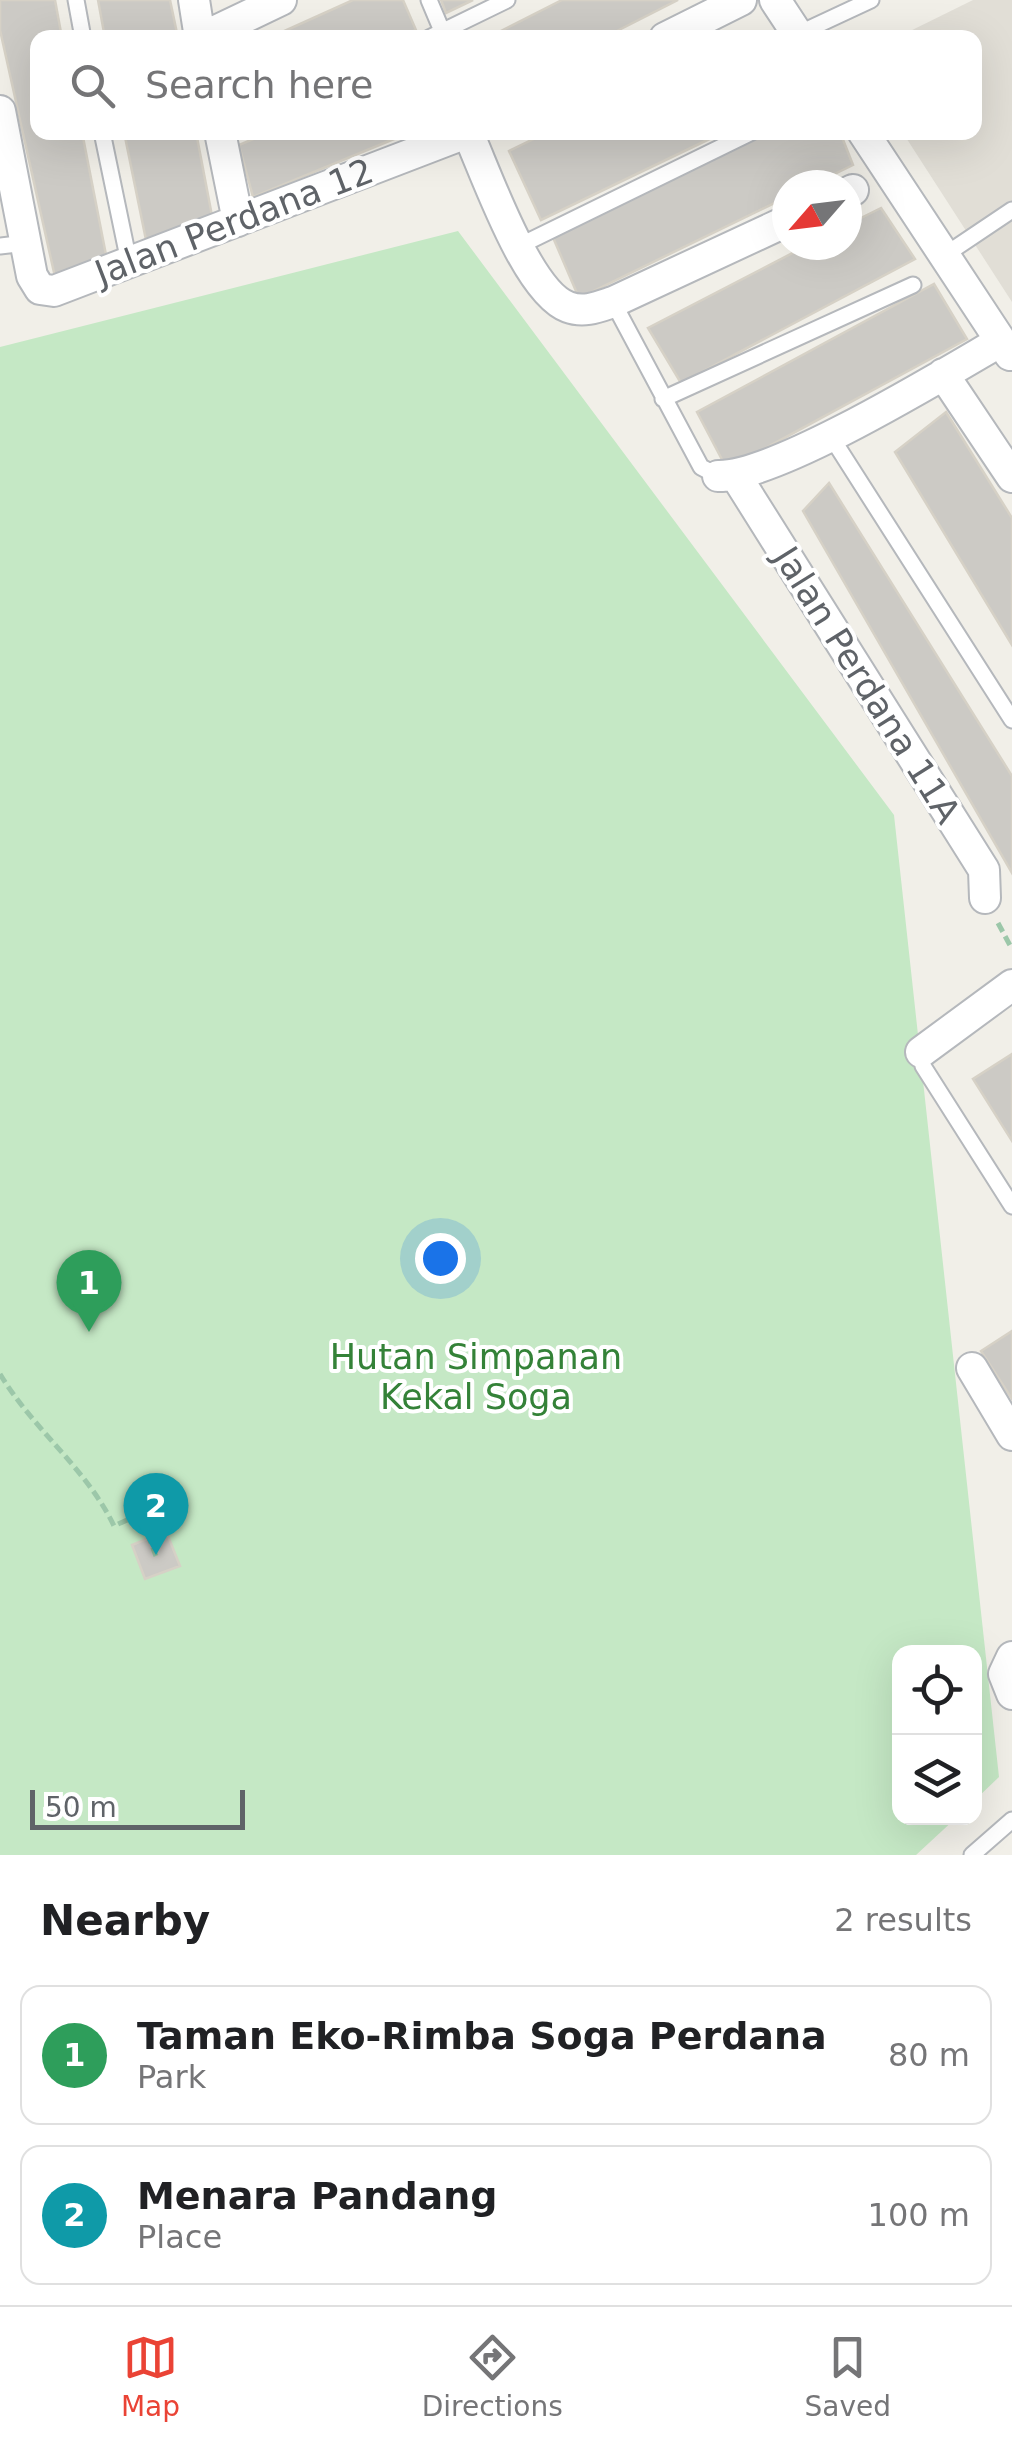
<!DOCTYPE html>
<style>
:root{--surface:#fff;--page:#f6f6f6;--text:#202124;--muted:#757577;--line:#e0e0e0;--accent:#ea4335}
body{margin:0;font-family:"DejaVu Sans",sans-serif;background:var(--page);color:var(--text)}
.controls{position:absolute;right:30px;bottom:30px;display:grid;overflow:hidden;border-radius:20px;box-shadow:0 10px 40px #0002}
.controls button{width:90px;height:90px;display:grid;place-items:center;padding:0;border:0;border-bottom:2px solid var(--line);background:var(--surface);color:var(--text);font:50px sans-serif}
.compass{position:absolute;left:772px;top:170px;width:90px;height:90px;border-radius:50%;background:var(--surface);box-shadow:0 10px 40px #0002;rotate:242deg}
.scale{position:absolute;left:30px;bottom:25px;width:215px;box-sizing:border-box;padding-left:10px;border:5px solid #5f6368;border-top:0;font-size:28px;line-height:35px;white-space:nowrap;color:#5f6368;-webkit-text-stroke:8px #fff;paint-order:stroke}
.you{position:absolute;left:440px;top:1258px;width:35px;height:35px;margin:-25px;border:8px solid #fff;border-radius:50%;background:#1a73e8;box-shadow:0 0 0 15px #1a73e833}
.badge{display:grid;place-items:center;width:65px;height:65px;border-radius:50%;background:var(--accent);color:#fff;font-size:32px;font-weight:700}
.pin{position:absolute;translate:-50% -82px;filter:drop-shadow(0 2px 5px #0008)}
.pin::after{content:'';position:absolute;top:52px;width:35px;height:30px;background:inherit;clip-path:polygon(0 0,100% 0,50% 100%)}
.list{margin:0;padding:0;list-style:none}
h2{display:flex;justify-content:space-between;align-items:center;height:130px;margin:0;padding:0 40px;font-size:42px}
h2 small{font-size:32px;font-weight:400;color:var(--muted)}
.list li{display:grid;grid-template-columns:65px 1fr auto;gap:30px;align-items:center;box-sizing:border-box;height:140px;margin:0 20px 20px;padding:0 20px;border:2px solid var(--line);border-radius:20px}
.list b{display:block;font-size:38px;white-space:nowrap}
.list p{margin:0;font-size:32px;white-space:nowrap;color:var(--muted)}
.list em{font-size:32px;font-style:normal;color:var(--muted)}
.icon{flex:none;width:55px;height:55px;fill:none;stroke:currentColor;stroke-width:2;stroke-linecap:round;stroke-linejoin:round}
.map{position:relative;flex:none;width:1012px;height:1855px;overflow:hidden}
.search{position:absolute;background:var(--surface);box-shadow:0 10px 40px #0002;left:30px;right:30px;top:30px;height:110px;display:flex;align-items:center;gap:25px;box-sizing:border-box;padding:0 35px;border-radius:20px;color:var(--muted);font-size:38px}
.sheet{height:450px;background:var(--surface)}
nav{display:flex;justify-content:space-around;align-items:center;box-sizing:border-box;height:140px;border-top:2px solid var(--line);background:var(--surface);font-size:28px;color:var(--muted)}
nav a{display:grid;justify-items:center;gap:5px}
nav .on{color:var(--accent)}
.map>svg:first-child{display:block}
</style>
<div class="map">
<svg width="1012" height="1855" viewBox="0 0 1012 1855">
<rect width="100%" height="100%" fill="#f1efe8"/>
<path fill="#e1ded6" d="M 973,0 L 1012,0 L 1012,302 L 903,133 L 974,132 L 974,38 L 896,38 Z"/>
<path fill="#c5e8c5" d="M 458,231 L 894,815 L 999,1777 L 975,1800 L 974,1652 L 900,1652 L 900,1818 L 956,1818 L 916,1855 L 0,1855 L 0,347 Z"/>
<path fill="#cccac5" stroke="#d6d1c6" stroke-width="2.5" d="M 0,0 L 55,0 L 62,38 L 38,38 L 38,132 L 82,132 L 107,260 L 55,277 L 0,30 Z
M 98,0 L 170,0 L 178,38 L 105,38 Z
M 353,0 L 403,0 L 416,30 L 398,38 L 269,38 Z
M 441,0 L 473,0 L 446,13 Z
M 562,0 L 678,0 L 603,38 L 487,38 Z
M 124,132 L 196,132 L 213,221 L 146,240 Z
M 270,132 L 411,132 L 253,197 L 239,145 Z
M 548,132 L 724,132 L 541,220 L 509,151 Z
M 767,132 L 840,132 L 853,165 L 812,185 L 787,185 L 787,197 L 579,298 L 552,235 Z
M 881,208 L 915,259 L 681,383 L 648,328 L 808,245 L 847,245 L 847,225 Z
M 934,284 L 967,339 L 727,469 L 697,412 Z
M 946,412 L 1012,518 L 1012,645 L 895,452 Z
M 829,483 L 1012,776 L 1012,873 L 803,511 Z
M 1012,1054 L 1012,1141 L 973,1079 Z
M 1012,1331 L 1012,1399 L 981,1351 Z
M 166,1531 L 180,1566 L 145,1579 L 132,1545 Z"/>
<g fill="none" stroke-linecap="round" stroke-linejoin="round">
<defs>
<path id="lane" d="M 76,0 L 83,38
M 429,0 L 445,38
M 798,34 L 871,0
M 429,38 L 507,0
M 102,132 L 129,262
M 0,246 L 26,243
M 519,246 L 752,132
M 945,255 L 1012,210
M 613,302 L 701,467 L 718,476
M 663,399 L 913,285
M 830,435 L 1012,720
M 921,1052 L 923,1066 L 1012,1206
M 972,1855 L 1012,1820"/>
<path id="street" d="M 194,0 L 200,38
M 775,0 L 800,38
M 201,38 L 281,0
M 665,38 L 741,0
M 0,111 L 32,276 L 40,289 L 54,291 L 469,132
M 220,132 L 238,221
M 863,132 L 1010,355
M 468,133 C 486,173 527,292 568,307 C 584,313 598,307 613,302 L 787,221
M 847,193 L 853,190
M 943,374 L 1012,477
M 718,476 C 776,477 944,374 1001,341
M 736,476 L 984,870 L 985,898
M 921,1052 L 1012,985
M 972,1368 L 1012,1435
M 1012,1657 L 1004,1674 L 1012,1694"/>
</defs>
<use href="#lane" stroke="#b5b8bc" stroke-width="19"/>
<use href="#street" stroke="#b5b8bc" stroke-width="34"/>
<path stroke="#9cc7a9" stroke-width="5" stroke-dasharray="10 5" stroke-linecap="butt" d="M 998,923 L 1012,949
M 0,1374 C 32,1428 87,1469 114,1526 L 140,1514 L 156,1556"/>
<use href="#lane" stroke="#fff" stroke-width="15"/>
<use href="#street" stroke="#fff" stroke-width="30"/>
</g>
<g text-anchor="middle" stroke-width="8" stroke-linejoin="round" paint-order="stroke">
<g font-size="35" fill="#5f6368" stroke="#fff">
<text transform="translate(234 222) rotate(-21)" y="12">Jalan Perdana 12</text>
<text transform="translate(867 685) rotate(58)" y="12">Jalan Perdana 11A</text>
</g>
<g font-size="35" fill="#348238" stroke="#fff">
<text x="476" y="1369">Hutan Simpanan<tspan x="476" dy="40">Kekal Soga</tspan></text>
</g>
</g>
</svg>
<div class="controls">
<button><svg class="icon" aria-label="locate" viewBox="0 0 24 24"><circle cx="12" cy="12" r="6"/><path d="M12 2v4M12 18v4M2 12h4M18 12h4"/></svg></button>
<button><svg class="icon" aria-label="layers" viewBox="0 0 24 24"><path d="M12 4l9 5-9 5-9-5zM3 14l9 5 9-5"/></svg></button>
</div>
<svg class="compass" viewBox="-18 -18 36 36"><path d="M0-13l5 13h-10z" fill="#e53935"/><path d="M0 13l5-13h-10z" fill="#757577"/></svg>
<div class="scale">50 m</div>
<div class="you"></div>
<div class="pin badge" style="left:89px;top:1332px;background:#2e9e5b">1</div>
<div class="pin badge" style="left:156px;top:1555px;background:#0f9aa8">2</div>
<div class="search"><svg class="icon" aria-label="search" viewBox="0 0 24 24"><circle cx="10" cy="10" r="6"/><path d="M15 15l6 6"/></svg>Search here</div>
</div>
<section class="sheet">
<h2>Nearby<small>2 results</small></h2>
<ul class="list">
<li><span class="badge" style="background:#2e9e5b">1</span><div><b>Taman Eko-Rimba Soga Perdana</b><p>Park</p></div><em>80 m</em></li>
<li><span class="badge" style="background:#0f9aa8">2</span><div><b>Menara Pandang</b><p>Place</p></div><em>100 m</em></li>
</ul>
</section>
<nav>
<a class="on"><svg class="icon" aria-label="map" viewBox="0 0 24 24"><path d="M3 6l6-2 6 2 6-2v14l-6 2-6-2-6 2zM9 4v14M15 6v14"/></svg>Map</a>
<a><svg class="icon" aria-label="directions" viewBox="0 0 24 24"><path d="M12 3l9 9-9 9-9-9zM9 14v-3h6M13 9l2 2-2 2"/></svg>Directions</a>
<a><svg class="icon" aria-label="saved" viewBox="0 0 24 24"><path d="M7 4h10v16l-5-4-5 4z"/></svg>Saved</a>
</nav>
